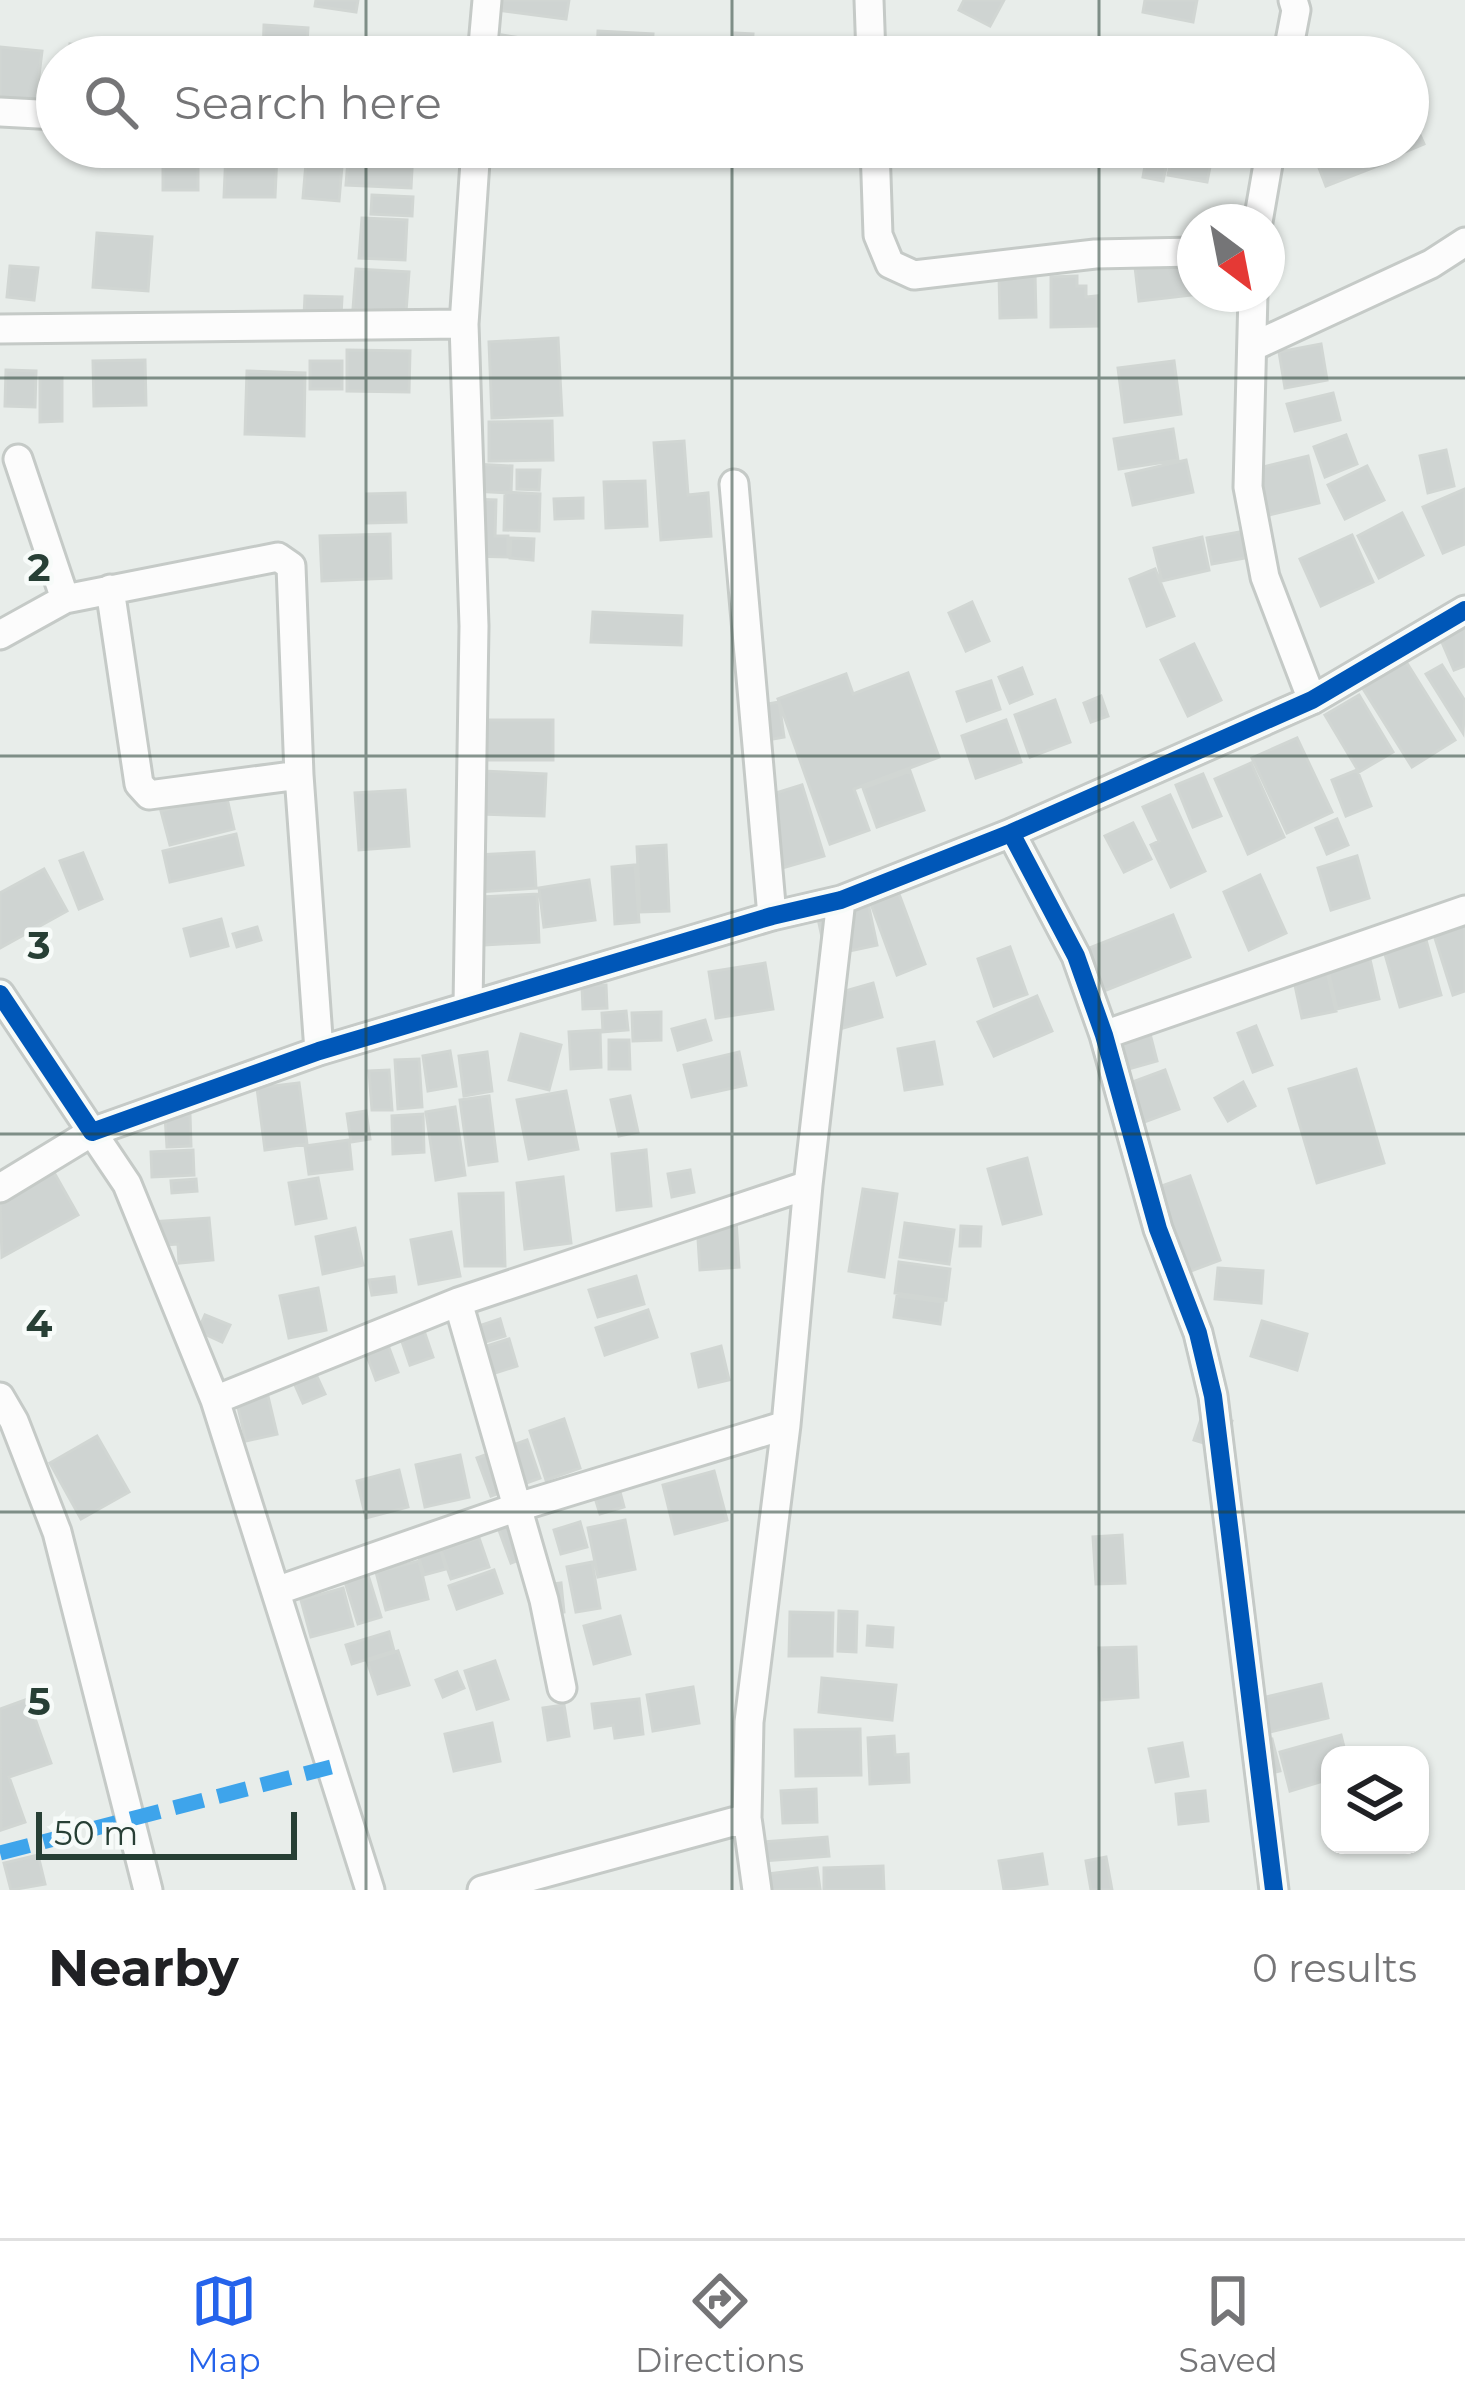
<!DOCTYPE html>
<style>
:root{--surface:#fff;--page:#f6f6f6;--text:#202124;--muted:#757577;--line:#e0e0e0;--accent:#2563eb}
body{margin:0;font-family:Montserrat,sans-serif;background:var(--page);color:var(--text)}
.controls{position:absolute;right:36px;bottom:36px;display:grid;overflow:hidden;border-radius:24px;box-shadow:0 3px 9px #0004}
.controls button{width:108px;height:108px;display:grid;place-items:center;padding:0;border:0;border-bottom:3px solid var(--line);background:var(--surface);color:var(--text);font:60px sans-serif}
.compass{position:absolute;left:1177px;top:204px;width:108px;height:108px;border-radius:50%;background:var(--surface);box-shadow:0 3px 9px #0004;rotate:148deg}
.scale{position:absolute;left:36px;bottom:30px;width:261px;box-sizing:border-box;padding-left:12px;border:6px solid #273f35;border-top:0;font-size:33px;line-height:42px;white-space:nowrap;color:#273f35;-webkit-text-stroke:9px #f7fbf9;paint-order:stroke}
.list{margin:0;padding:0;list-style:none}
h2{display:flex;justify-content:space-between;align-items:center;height:156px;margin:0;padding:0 48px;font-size:51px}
h2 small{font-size:39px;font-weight:400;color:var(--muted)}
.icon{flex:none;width:66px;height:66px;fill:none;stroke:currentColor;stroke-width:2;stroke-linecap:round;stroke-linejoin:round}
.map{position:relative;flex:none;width:1465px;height:1890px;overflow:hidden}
.search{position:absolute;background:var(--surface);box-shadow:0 3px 9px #0004;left:36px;right:36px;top:36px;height:132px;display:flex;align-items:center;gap:30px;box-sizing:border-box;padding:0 42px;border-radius:66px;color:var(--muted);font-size:45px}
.sheet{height:348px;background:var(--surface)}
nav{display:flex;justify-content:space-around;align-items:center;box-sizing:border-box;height:168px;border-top:3px solid var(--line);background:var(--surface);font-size:33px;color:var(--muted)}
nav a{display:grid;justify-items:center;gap:6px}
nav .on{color:var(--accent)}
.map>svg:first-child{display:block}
</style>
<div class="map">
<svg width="1465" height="1890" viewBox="0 0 1465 1890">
<rect width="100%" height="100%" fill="#e8edea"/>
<path fill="#cfd4d2" stroke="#d1d6d3" stroke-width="3" d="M 316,0 L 358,0 L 356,12 L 315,6 Z
M 490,0 L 569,0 L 566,19 L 489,9 Z
M 964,0 L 1004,0 L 990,26 L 959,10 Z
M 1145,0 L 1197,0 L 1193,22 L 1143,12 Z
M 264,25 L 308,28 L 306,57 L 263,57 Z
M 598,31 L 653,34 L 651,57 L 597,57 Z
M 735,33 L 753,34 L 752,46 L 787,47 L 786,57 L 733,57 Z
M 502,35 L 534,40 L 531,57 L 499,57 Z
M 70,44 L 106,49 L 107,57 L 69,57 Z
M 0,47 L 42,51 L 36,101 L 0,98 Z
M 796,48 L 821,51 L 820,57 L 795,57 Z
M 1409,110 L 1424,144 L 1400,154 L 1397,147 L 1408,147 Z
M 349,147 L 413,150 L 411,188 L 346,185 Z
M 1174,147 L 1214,147 L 1207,182 L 1168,175 Z
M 1311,147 L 1388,147 L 1393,160 L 1326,186 Z
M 226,152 L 277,154 L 275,197 L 224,197 Z
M 1147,155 L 1168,159 L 1163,181 L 1143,177 Z
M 163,160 L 198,161 L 198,190 L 163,190 Z
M 306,163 L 342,166 L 339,201 L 303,198 Z
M 372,195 L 413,197 L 412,216 L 371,214 Z
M 362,218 L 407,220 L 405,260 L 359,258 Z
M 97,233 L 152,237 L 148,291 L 93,287 Z
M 1188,261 L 1192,295 L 1139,301 L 1135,267 Z
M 10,266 L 38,268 L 34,300 L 7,297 Z
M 356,269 L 409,272 L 406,312 L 353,309 Z
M 1035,274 L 1036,317 L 1000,318 L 999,275 Z
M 1077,276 L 1077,286 L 1086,286 L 1086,297 L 1097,296 L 1097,326 L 1051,327 L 1051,277 Z
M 305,296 L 342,297 L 341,316 L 304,316 Z
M 558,338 L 562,415 L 492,418 L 489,342 Z
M 1321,344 L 1327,380 L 1285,388 L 1279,352 Z
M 347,350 L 410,351 L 409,392 L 347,391 Z
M 145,360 L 146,405 L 94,406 L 93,361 Z
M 310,361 L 342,361 L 342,389 L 310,389 Z
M 1174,361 L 1181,414 L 1125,422 L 1118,368 Z
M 6,370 L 36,371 L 35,407 L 5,406 Z
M 247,371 L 305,373 L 304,436 L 245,434 Z
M 40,378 L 62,378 L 62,421 L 40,422 Z
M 1333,393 L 1340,420 L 1295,431 L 1287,404 Z
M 552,421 L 553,460 L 489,461 L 489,422 Z
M 1173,429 L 1178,460 L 1119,469 L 1114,439 Z
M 1346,435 L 1357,464 L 1325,477 L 1314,447 Z
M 684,441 L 688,495 L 708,493 L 711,536 L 661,540 L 654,443 Z
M 1446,450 L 1454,486 L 1428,493 L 1420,456 Z
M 1308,456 L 1319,503 L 1261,517 L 1251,470 Z
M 1186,460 L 1193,492 L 1133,505 L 1126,474 Z
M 474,464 L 512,466 L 511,493 L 473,491 Z
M 1367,466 L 1384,500 L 1345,519 L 1328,485 Z
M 517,470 L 540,470 L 539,490 L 517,489 Z
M 645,481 L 647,526 L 606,528 L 604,482 Z
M 1465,489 L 1465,544 L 1443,553 L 1423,507 Z
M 505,492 L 540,494 L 539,531 L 504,530 Z
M 405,493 L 406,522 L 367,523 L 367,494 Z
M 583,498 L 583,518 L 555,519 L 554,499 Z
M 470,499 L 496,500 L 495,536 L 508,536 L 508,557 L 468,556 Z
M 1402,513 L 1423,555 L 1379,578 L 1358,536 Z
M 1245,531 L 1250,557 L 1212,564 L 1207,538 Z
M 390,534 L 391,578 L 322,581 L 320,536 Z
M 1352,535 L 1373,582 L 1321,606 L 1300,559 Z
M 1202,537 L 1209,570 L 1162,581 L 1154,548 Z
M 511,538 L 534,539 L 533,560 L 510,558 Z
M 1155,569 L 1174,616 L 1147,626 L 1130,579 Z
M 972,602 L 989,641 L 966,651 L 949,613 Z
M 593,612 L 682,616 L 681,645 L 591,642 Z
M 1465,614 L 1465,666 L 1454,670 L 1435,626 Z
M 1194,644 L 1221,700 L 1188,716 L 1161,660 Z
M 1400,652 L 1455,740 L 1412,767 L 1357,679 Z
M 1442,665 L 1465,701 L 1463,733 L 1426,674 Z
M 1022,668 L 1032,694 L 1010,703 L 999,677 Z
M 908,673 L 939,757 L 854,789 L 869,830 L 830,844 L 778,699 L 846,674 L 853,694 Z
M 991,681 L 1000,709 L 967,721 L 957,692 Z
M 1359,695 L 1393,752 L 1359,772 L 1325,715 Z
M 1101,696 L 1108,716 L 1091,722 L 1084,703 Z
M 1055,700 L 1070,742 L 1030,757 L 1015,715 Z
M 779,702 L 784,737 L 751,743 L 745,708 Z
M 478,720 L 553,720 L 553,760 L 478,760 Z
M 1006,720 L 1021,762 L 976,778 L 962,736 Z
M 1297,738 L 1332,812 L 1287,833 L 1252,758 Z
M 1251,763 L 1284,837 L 1248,854 L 1215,779 Z
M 1357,770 L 1371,806 L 1346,816 L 1332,780 Z
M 482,771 L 546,774 L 544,816 L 480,814 Z
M 910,771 L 924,810 L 877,827 L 863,788 Z
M 1203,774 L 1221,816 L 1193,827 L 1176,785 Z
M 802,785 L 824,856 L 779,869 L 757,799 Z
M 405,790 L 409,846 L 359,850 L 355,793 Z
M 226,794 L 234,829 L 170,845 L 161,811 Z
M 1170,795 L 1205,871 L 1171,887 L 1151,845 L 1159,841 L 1143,807 Z
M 1337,819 L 1348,845 L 1327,854 L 1316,828 Z
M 1133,823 L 1151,859 L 1124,872 L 1105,836 Z
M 236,834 L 243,865 L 170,882 L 163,851 Z
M 666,845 L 669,911 L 640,912 L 637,847 Z
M 534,852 L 536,888 L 479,892 L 477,855 Z
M 83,853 L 102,899 L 79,909 L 60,861 Z
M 1357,856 L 1369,898 L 1331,910 L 1318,868 Z
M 635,865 L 639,922 L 615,924 L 612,867 Z
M 44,869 L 67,911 L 0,948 L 0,893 Z
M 1260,875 L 1286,933 L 1249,950 L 1224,892 Z
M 589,880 L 595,920 L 544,927 L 539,888 Z
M 537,894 L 539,942 L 485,945 L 482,897 Z
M 899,894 L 925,964 L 897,975 L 871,904 Z
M 868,903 L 877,945 L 826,956 L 817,914 Z
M 1173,915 L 1190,957 L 1086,998 L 1069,956 Z
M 221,919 L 228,946 L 191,956 L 184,929 Z
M 1465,925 L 1465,991 L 1453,995 L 1434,935 Z
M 257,927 L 261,940 L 237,947 L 233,934 Z
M 1423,929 L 1441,995 L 1400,1007 L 1381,940 Z
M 1010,947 L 1027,994 L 994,1006 L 978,959 Z
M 1369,955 L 1379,999 L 1337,1009 L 1327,965 Z
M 765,963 L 773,1009 L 716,1018 L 709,972 Z
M 1326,968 L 1336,1011 L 1302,1018 L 1293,976 Z
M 873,983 L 882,1017 L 840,1029 L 831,995 Z
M 606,985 L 607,1008 L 583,1009 L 582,986 Z
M 1037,996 L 1052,1031 L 994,1056 L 978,1022 Z
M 626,1011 L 628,1030 L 603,1032 L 602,1013 Z
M 661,1012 L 661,1040 L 633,1041 L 632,1013 Z
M 1146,1018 L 1157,1061 L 1111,1074 L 1099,1031 Z
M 705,1020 L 711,1040 L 678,1050 L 672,1029 Z
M 1256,1026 L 1272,1065 L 1253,1072 L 1238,1033 Z
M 600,1030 L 601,1067 L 571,1069 L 569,1032 Z
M 521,1034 L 561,1045 L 549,1090 L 509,1080 Z
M 609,1040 L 629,1040 L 630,1069 L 609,1069 Z
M 934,1042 L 942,1084 L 905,1090 L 898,1049 Z
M 450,1051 L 456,1086 L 428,1091 L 423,1056 Z
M 487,1052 L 492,1091 L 464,1096 L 459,1056 Z
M 739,1052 L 746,1085 L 692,1097 L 684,1065 Z
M 419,1059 L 422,1107 L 398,1109 L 395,1060 Z
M 1356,1069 L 1384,1163 L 1317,1183 L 1289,1089 Z
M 389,1070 L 392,1110 L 372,1110 L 369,1071 Z
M 1165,1070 L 1179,1109 L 1136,1125 L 1122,1086 Z
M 1243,1082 L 1255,1106 L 1228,1121 L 1215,1098 Z
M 299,1083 L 307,1144 L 265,1150 L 257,1088 Z
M 566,1091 L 578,1149 L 529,1159 L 517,1100 Z
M 489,1096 L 497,1161 L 469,1165 L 460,1100 Z
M 630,1096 L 638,1132 L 619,1136 L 611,1100 Z
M 455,1107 L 465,1175 L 436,1180 L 426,1112 Z
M 366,1111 L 370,1139 L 351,1142 L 347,1114 Z
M 423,1114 L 424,1152 L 393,1154 L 392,1116 Z
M 190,1115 L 191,1146 L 167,1147 L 165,1116 Z
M 349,1140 L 352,1169 L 309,1174 L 305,1146 Z
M 193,1150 L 194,1175 L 152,1177 L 151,1152 Z
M 646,1150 L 651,1206 L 617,1210 L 612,1154 Z
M 1027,1158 L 1041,1214 L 1003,1224 L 988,1169 Z
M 52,1169 L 78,1215 L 2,1257 L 0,1197 Z
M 690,1170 L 694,1192 L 672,1197 L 668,1174 Z
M 1190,1176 L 1220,1260 L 1175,1277 L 1145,1192 Z
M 563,1177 L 571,1243 L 525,1249 L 517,1183 Z
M 318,1178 L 326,1218 L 296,1224 L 289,1183 Z
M 196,1179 L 197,1191 L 172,1193 L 171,1181 Z
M 863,1189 L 897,1194 L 884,1277 L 849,1271 Z
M 503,1193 L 505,1266 L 465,1266 L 459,1194 Z
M 209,1218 L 213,1260 L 179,1263 L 178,1244 L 153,1246 L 151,1222 Z
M 736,1219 L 739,1267 L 700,1270 L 697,1223 Z
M 905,1223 L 954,1230 L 949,1264 L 900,1257 Z
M 961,1226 L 981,1227 L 980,1246 L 960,1246 Z
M 355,1228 L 363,1265 L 323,1274 L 316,1237 Z
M 451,1232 L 460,1276 L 419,1284 L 411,1240 Z
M 899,1262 L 950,1269 L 946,1300 L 895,1293 Z
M 1218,1268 L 1263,1271 L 1261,1303 L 1215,1299 Z
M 636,1276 L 644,1304 L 598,1317 L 589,1290 Z
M 394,1277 L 396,1292 L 372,1295 L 369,1280 Z
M 318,1288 L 326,1330 L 289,1338 L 280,1296 Z
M 897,1296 L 943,1302 L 940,1324 L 894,1317 Z
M 648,1310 L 657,1337 L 605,1355 L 596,1328 Z
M 205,1315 L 230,1325 L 222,1342 L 198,1331 Z
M 500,1319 L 505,1336 L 466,1348 L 461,1332 Z
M 1262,1321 L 1307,1334 L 1297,1370 L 1251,1356 Z
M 421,1322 L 433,1357 L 410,1365 L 398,1330 Z
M 385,1337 L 398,1372 L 376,1380 L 363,1345 Z
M 509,1339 L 517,1366 L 476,1379 L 468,1352 Z
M 721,1346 L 729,1380 L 699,1387 L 692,1354 Z
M 312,1366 L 325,1394 L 303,1403 L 291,1376 Z
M 267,1392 L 277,1434 L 246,1441 L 236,1399 Z
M 1203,1413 L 1232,1421 L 1223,1449 L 1194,1440 Z
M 564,1419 L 580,1468 L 546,1480 L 530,1431 Z
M 97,1436 L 129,1492 L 81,1519 L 50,1463 Z
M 527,1440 L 540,1478 L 491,1496 L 477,1458 Z
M 460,1455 L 469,1497 L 425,1507 L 416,1465 Z
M 399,1470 L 408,1507 L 366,1518 L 357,1481 Z
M 714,1471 L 727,1520 L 675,1534 L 663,1485 Z
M 616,1477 L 624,1507 L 600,1514 L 591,1485 Z
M 521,1501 L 540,1552 L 511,1563 L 492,1511 Z
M 625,1520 L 635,1569 L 598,1577 L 588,1528 Z
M 580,1522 L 587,1547 L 561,1554 L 554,1530 Z
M 1122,1535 L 1125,1583 L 1096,1584 L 1093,1537 Z
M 479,1538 L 489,1567 L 451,1579 L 441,1550 Z
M 440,1548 L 446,1569 L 424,1575 L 418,1555 Z
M 419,1561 L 428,1599 L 386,1610 L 376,1572 Z
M 592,1562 L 600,1608 L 576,1612 L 567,1567 Z
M 494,1570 L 502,1593 L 457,1609 L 449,1586 Z
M 368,1575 L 381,1617 L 358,1624 L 345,1582 Z
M 561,1583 L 564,1612 L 549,1614 L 545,1585 Z
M 343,1588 L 353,1626 L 311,1637 L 301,1600 Z
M 839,1611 L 857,1612 L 856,1652 L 838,1651 Z
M 790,1612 L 833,1613 L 832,1656 L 789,1656 Z
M 620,1616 L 630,1654 L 594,1664 L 584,1626 Z
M 868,1626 L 893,1628 L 892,1647 L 867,1645 Z
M 389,1632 L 394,1651 L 352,1664 L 346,1645 Z
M 1136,1647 L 1138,1697 L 1101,1700 L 1099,1648 Z
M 398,1651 L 409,1685 L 378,1694 L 367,1661 Z
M 495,1661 L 508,1699 L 477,1709 L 465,1671 Z
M 457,1672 L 464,1688 L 443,1697 L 436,1680 Z
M 822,1678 L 896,1685 L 892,1720 L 819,1712 Z
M 1321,1684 L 1328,1718 L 1270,1732 L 1262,1698 Z
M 693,1687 L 699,1723 L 653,1731 L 647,1695 Z
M 28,1699 L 51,1763 L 9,1777 L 25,1822 L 1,1830 L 0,1709 Z
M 639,1699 L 643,1734 L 615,1738 L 613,1725 L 595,1728 L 592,1704 Z
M 564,1705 L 569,1736 L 548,1740 L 543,1708 Z
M 492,1723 L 500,1761 L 454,1771 L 445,1734 Z
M 860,1729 L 861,1775 L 796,1776 L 795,1730 Z
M 1341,1735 L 1346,1755 L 1330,1755 L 1330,1779 L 1290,1791 L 1280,1752 Z
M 894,1736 L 895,1755 L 908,1754 L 909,1782 L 870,1784 L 868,1738 Z
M 1272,1739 L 1280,1771 L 1256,1777 L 1248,1745 Z
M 1182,1743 L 1188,1776 L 1156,1782 L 1149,1749 Z
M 816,1789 L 817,1822 L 783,1823 L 781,1791 Z
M 1205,1791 L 1208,1821 L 1179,1824 L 1176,1794 Z
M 827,1837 L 829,1856 L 763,1861 L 761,1842 Z
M 1042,1854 L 1047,1884 L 1004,1890 L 999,1861 Z
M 38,1855 L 45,1884 L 11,1890 L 4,1863 Z
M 1106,1857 L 1112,1890 L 1091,1890 L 1086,1861 Z
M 883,1866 L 884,1890 L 824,1890 L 824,1868 Z
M 817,1868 L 820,1889 L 769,1890 L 767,1874 Z"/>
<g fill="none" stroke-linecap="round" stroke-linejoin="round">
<defs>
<path id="street" d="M 869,0 L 871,57
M 482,57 L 487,0
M 1287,57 L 1296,10 L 1293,0
M 0,112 L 57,115
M 875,147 L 878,235 L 890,264 L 914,275 L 1095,254 L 1195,252
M 1258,222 L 1271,147
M 1253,294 L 1248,487 L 1265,577 L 1312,700
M 0,329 L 464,324
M 1252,347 L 1431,264 L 1465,242
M 18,459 L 65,599
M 734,484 L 772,916
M 110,589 L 139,784 L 149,795 L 299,775
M 0,635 L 65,599 L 278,557 L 291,566 L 299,775 L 319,1051
M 1011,833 L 1076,956 L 1104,1035 L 1158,1229 L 1198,1333 L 1213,1396 L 1274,1890
M 0,994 L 92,1132 L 319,1051 L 772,916 L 841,900 L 1011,833 L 1312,700 L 1465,610
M 468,1006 L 474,626 L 464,324 L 476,147
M 1104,1035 L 1465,910
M 0,1188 L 92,1132 L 127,1184 L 215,1400 L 370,1890
M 458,1302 L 544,1600 L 562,1688
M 0,1397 L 14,1421 L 57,1532 L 148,1890
M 215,1400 L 458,1302 L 808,1185
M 276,1591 L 515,1508 L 786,1425
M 482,1890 L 747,1818
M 757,1890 L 747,1818 L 749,1722 L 786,1425 L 808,1185 L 841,900"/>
</defs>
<use href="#street" stroke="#c5cac7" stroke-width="33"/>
<use href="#street" stroke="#fcfcfc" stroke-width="27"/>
<path stroke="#3ea4eb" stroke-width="15" stroke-dasharray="30 15" stroke-linecap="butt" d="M 0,1853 L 331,1767"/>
<defs>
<path id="cycleway" d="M 1011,833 L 1076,956 L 1104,1035 L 1158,1229 L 1198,1333 L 1213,1396 L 1274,1890
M 0,994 L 92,1132 L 319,1051 L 772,916 L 841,900 L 1011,833 L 1312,700 L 1465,610"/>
</defs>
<use href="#cycleway" stroke="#f7fbf9" stroke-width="26"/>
<use href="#cycleway" stroke="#0057b8" stroke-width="18"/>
</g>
<path fill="none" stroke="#273f35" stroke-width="3" stroke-opacity="0.55" d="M 366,0 L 366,57M 732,0 L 732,57M 1099,0 L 1099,57M 366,147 L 366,1890M 732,147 L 732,1890M 1099,147 L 1099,1890M 0,378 L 1465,378M 0,756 L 1465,756M 0,1134 L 1465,1134M 0,1512 L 1465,1512"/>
<g font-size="39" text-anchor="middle" font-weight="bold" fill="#273f35" stroke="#f7fbf9" stroke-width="9" stroke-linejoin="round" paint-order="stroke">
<text x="39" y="581">2</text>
<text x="39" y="959">3</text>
<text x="39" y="1337">4</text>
<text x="39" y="1715">5</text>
</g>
</svg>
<div class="controls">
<button><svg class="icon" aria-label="layers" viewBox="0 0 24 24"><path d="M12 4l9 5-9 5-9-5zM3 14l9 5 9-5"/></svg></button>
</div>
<svg class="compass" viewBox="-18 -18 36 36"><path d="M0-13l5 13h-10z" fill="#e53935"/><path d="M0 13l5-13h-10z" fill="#757577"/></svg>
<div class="scale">50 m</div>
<div class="search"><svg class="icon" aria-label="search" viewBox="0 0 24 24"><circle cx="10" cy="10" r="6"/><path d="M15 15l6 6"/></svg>Search here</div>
</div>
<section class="sheet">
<h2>Nearby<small>0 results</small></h2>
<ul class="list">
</ul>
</section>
<nav>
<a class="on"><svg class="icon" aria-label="map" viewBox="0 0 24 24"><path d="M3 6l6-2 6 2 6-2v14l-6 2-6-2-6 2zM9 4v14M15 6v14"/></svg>Map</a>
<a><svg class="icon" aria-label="directions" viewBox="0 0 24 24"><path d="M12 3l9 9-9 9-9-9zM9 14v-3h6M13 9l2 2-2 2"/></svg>Directions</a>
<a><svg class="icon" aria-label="saved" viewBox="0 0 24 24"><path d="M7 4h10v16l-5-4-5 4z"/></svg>Saved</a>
</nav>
